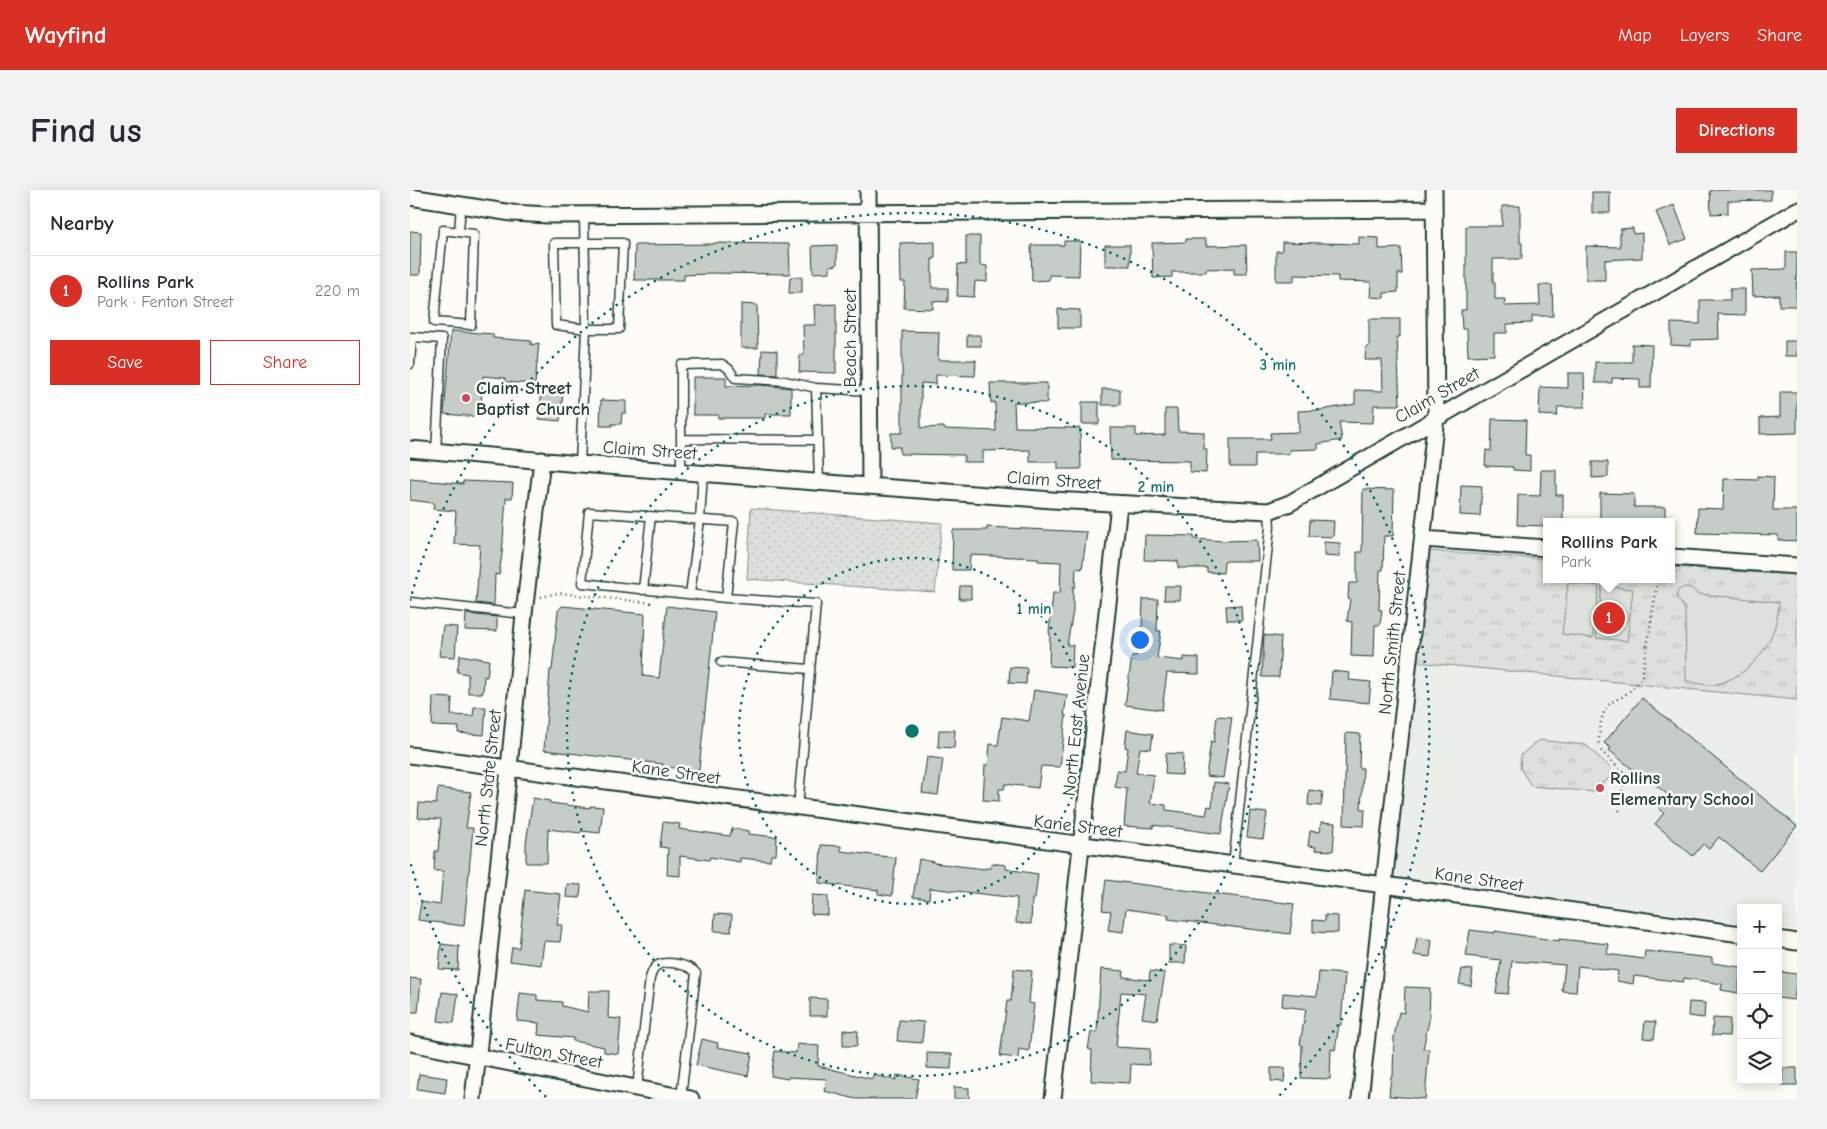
<!DOCTYPE html>
<meta charset="utf-8">
<style>
:root{--surface:#fff;--page:#f2f2f3;--text:#2b2b33;--muted:#7c7c81;--line:#e1e1e2;--accent:#d93025}
body{margin:0;font-family:"Comic Neue",sans-serif;background:var(--page);color:var(--text)}
.controls{position:absolute;right:15px;bottom:15px;display:grid;overflow:hidden;border-radius:0px;box-shadow:0 2px 12px #0003}
.controls button{width:45px;height:45px;display:grid;place-items:center;padding:0;border:0;border-bottom:1px solid var(--line);background:var(--surface);color:var(--text);font:25px sans-serif}
.you{position:absolute;left:729px;top:449px;width:18px;height:18px;margin:-12px;border:4px solid #fff;border-radius:50%;background:#1a73e8;box-shadow:0 0 0 8px #1a73e833}
.badge{display:grid;place-items:center;width:32px;height:32px;border-radius:50%;background:var(--accent);color:#fff;font-size:16px;font-weight:700}
.pin{position:absolute;translate:-50% -50%;border:2px solid #fff;box-shadow:0 1px 5px #0006}
.popup{position:absolute;left:1133px;top:328px;width:132px;height:65px;box-sizing:border-box;display:grid;place-content:center;border-radius:0px;background:var(--surface);filter:drop-shadow(0 1px 4px #0005);font-size:16px;white-space:nowrap;color:var(--muted)}
.popup b{font-size:19px;color:var(--text)}
.popup::after{content:'';position:absolute;left:50%;top:100%;margin-left:-10px;border:10px solid transparent;border-top-color:var(--surface)}
.list{margin:0;padding:0;list-style:none}
h2{display:flex;justify-content:space-between;align-items:center;height:65px;margin:0;padding:0 20px;font-size:21px}
h2 small{font-size:16px;font-weight:400;color:var(--muted)}
.list li{display:grid;grid-template-columns:32px 1fr auto;gap:15px;align-items:center;box-sizing:border-box;height:70px;padding:0 20px;border-top:1px solid var(--line)}
.list b{display:block;font-size:19px;white-space:nowrap}
.list p{margin:0;font-size:16px;white-space:nowrap;color:var(--muted)}
.list em{font-size:16px;font-style:normal;color:var(--muted)}
.actions{display:flex;gap:10px;padding:15px 20px}
.actions a{flex:1;padding:11px 0;border:1px solid var(--accent);border-radius:0px;text-align:center;font-size:18px;color:var(--accent)}
.actions .main{background:var(--accent);color:#fff}
.icon{flex:none;width:28px;height:28px;fill:none;stroke:currentColor;stroke-width:2;stroke-linecap:round;stroke-linejoin:round}
.map{position:relative;flex:none;width:1387px;height:909px;overflow:hidden;border-radius:0px}
header{display:flex;align-items:center;gap:30px;box-sizing:border-box;height:70px;padding:0 25px;background:var(--accent);color:#fff}
header strong{font-size:24px}
nav{display:flex;gap:28px;margin-inline-start:auto;font-size:18px}
.intro{display:flex;align-items:center;justify-content:space-between;box-sizing:border-box;height:120px;padding:0 30px}
h1{margin:0;font-size:35px}
.button{padding:12px 22px;border-radius:0px;background:var(--accent);color:#fff;font-size:18px;font-weight:700}
main{display:flex;gap:30px;padding:0 30px}
aside{flex:1;background:var(--surface);border-radius:0px;box-shadow:0 2px 12px #0003}
.map>svg:first-child{display:block}
</style>
<header>
<strong>Wayfind</strong>
<nav><a>Map</a><a>Layers</a><a>Share</a></nav>
</header>
<div class="intro"><h1>Find us</h1><a class="button">Directions</a></div>
<main>
<aside>
<h2>Nearby<small></small></h2>
<ul class="list">
<li><span class="badge">1</span><div><b>Rollins Park</b><p>Park · Fenton Street</p></div><em>220 m</em></li>
</ul>
<div class="actions"><a class="main">Save</a><a>Share</a></div>
</aside>
<div class="map">
<svg width="1387" height="909" viewBox="0 0 1387 909">
<defs>
<pattern id="grass-dots" width="8" height="8" patternUnits="userSpaceOnUse" patternTransform="scale(1.25)"><rect width="8" height="8" fill="#dde0db"/><path d="M2 2h.1M6 6h.1" fill="none" stroke="#bdc1bd" stroke-width="1.8" stroke-linecap="round"/></pattern>
<pattern id="park-tufts" width="24" height="20" patternUnits="userSpaceOnUse" patternTransform="scale(1.25)"><rect width="24" height="20" fill="#dde0db"/><path d="M3 7l-1-3M5 7V3M7 7l1-3M15 17l-1-3M17 17v-4M19 17l1-3" fill="none" stroke="#bdc1bd"/></pattern>
</defs>
<rect width="100%" height="100%" fill="#fdfcf7"/>
<filter id="ink" filterUnits="userSpaceOnUse"><feTurbulence type="fractalNoise" baseFrequency=".02" numOctaves="2"/><feDisplacementMap in="SourceGraphic" scale="10" xChannelSelector="R" yChannelSelector="G"/><feConvolveMatrix kernelMatrix="1 2 1 2 8 2 1 2 1" color-interpolation-filters="sRGB"/></filter>
<g filter="url(#ink)">
<path fill="#eceee9" d="M 1007,472 L 1387,510 L 1387,740 L 1368,738 L 1368,718 L 1331,718 L 1331,733 L 983,687 Z"/>
<path fill="url(#grass-dots)" stroke="#7e8e88" d="M 341,318 L 532,333 L 525,402 L 337,389 Z"/>
<path fill="url(#park-tufts)" stroke="#7e8e88" d="M 1018,361 L 1136,369 L 1136,389 L 1262,389 L 1262,377 L 1387,385 L 1387,510 L 1007,472 Z
M 1128,550 L 1176,555 L 1201,578 L 1199,588 L 1184,602 L 1121,596 L 1110,578 L 1111,565 Z"/>
<path fill="#dde0db" stroke="#7e8e88" d="M 1158,393 L 1189,396 L 1183,448 L 1152,444 Z
M 1192,396 L 1223,399 L 1217,451 L 1186,448 Z
M 1274,397 L 1281,398 L 1288,404 L 1369,412 C 1368,450 1342,487 1303,495 C 1295,496 1284,492 1276,491 L 1275,419 L 1267,408 L 1267,401 Z"/>
<path fill="#c6cdc7" stroke="#1f3d34" d="M 1300,0 L 1361,0 L 1361,10 L 1318,11 L 1318,23 L 1301,24 Z
M 1182,2 L 1200,2 L 1200,23 L 1182,23 Z
M 1264,15 L 1277,49 L 1260,55 L 1246,22 Z
M 1092,16 L 1110,16 L 1110,53 L 1112,53 L 1112,69 L 1083,69 L 1083,93 L 1085,93 L 1085,109 L 1095,109 L 1094,116 L 1130,115 L 1129,95 L 1142,95 L 1143,126 L 1122,126 L 1122,133 L 1097,134 L 1097,143 L 1084,143 L 1084,165 L 1058,166 L 1057,139 L 1052,139 L 1051,120 L 1056,120 L 1056,36 L 1092,36 Z
M 1223,38 L 1223,44 L 1232,43 L 1232,68 L 1195,70 L 1195,90 L 1176,90 L 1176,56 L 1210,57 L 1210,39 Z
M 0,41 L 11,42 L 10,85 L 0,85 Z
M 556,46 L 570,46 L 570,75 L 577,76 L 577,92 L 565,91 L 564,107 L 547,106 L 548,74 L 556,75 Z
M 949,47 L 969,48 L 969,59 L 991,58 L 992,84 L 988,84 L 988,102 L 974,103 L 974,108 L 960,107 L 961,92 L 928,91 L 928,86 L 884,85 L 884,91 L 866,91 L 866,61 L 872,61 L 872,52 L 949,54 Z
M 776,49 L 796,49 L 796,56 L 836,55 L 837,84 L 824,84 L 824,78 L 796,79 L 796,82 L 762,82 L 762,87 L 743,88 L 742,53 L 776,52 Z
M 654,51 L 670,51 L 669,86 L 639,85 L 639,90 L 622,91 L 621,55 L 654,55 Z
M 525,52 L 525,69 L 522,69 L 522,98 L 538,98 L 538,112 L 523,111 L 523,119 L 494,118 L 495,92 L 491,92 L 490,53 Z
M 304,53 L 379,54 L 380,84 L 296,83 L 296,84 L 274,85 L 274,90 L 224,90 L 225,55 L 304,54 Z
M 427,55 L 427,75 L 420,76 L 420,82 L 403,83 L 402,56 Z
M 695,55 L 720,55 L 720,76 L 695,76 Z
M 1376,62 L 1387,62 L 1386,116 L 1369,116 L 1369,105 L 1343,106 L 1342,80 L 1376,79 Z
M 380,87 L 392,87 L 392,103 L 379,103 Z
M 1320,99 L 1335,99 L 1335,125 L 1308,124 L 1309,149 L 1281,150 L 1281,156 L 1261,155 L 1261,133 L 1290,134 L 1290,110 L 1320,110 Z
M 331,114 L 347,115 L 348,158 L 331,158 Z
M 426,114 L 426,183 L 389,182 L 390,165 L 394,165 L 393,135 L 405,135 L 404,115 Z
M 648,119 L 670,120 L 670,138 L 648,138 Z
M 959,129 L 990,129 L 990,147 L 987,147 L 990,215 L 964,215 L 963,233 L 929,232 L 932,250 L 908,254 L 908,259 L 879,260 L 879,264 L 845,264 L 845,277 L 820,277 L 820,249 L 861,249 L 860,243 L 889,242 L 888,221 L 911,220 L 945,214 L 945,200 L 973,201 L 972,170 L 955,170 L 956,157 L 959,157 Z
M 41,141 L 83,144 L 83,148 L 121,151 L 121,155 L 129,153 L 125,194 L 95,192 L 95,188 L 73,186 L 70,227 L 34,224 Z
M 492,141 L 529,142 L 528,170 L 566,170 L 565,186 L 526,185 L 526,194 L 511,193 L 511,238 L 534,237 L 534,239 L 586,241 L 585,212 L 581,213 L 580,193 L 637,193 L 637,213 L 604,212 L 605,237 L 670,238 L 671,279 L 648,279 L 648,272 L 620,272 L 620,260 L 573,261 L 573,272 L 554,272 L 554,265 L 490,264 L 490,257 L 481,257 L 481,243 L 492,243 Z
M 557,145 L 570,145 L 571,156 L 557,156 Z
M 1375,151 L 1387,151 L 1387,166 L 1375,166 Z
M 1222,154 L 1242,155 L 1241,198 L 1230,198 L 1230,189 L 1202,188 L 1202,193 L 1185,193 L 1185,172 L 1222,172 Z
M 352,160 L 367,161 L 367,185 L 351,184 Z
M 1158,183 L 1174,183 L 1175,217 L 1148,217 L 1147,226 L 1129,225 L 1130,197 L 1158,198 Z
M 283,187 L 316,187 L 316,196 L 351,195 L 381,198 L 381,224 L 355,224 L 355,228 L 308,228 L 308,225 L 283,225 Z
M 132,198 L 146,199 L 146,203 L 153,203 L 150,231 L 129,229 Z
M 692,199 L 710,199 L 710,215 L 692,215 Z
M 1370,202 L 1387,202 L 1387,243 L 1350,244 L 1350,228 L 1370,227 Z
M 191,210 L 216,211 L 216,223 L 212,223 L 211,234 L 202,234 L 202,236 L 190,236 Z
M 672,212 L 689,212 L 689,234 L 672,234 Z
M 755,219 L 767,219 L 768,241 L 794,242 L 794,259 L 797,259 L 796,283 L 780,282 L 780,271 L 701,270 L 700,238 L 726,238 L 726,246 L 755,245 Z
M 1082,229 L 1116,230 L 1115,265 L 1120,265 L 1120,281 L 1103,280 L 1103,277 L 1075,276 L 1076,260 L 1081,261 Z
M 1182,272 L 1198,272 L 1198,287 L 1182,288 Z
M 1131,280 L 1146,280 L 1146,305 L 1153,305 L 1153,332 L 1136,332 L 1136,336 L 1107,335 L 1108,305 L 1130,306 Z
M 1348,286 L 1364,287 L 1363,320 L 1387,320 L 1387,351 L 1368,350 L 1368,345 L 1287,343 L 1288,318 L 1313,319 L 1314,289 L 1348,290 Z
M 0,289 L 53,294 L 53,291 L 103,293 L 102,308 L 96,308 L 92,364 L 89,385 L 85,384 L 84,415 L 66,413 L 70,355 L 44,354 L 46,321 L 23,319 L 24,313 L 0,310 Z
M 1051,295 L 1072,296 L 1070,326 L 1050,325 Z
M 953,299 L 984,300 L 983,346 L 974,346 L 973,380 L 970,380 L 969,420 L 972,420 L 970,435 L 965,435 L 964,467 L 941,466 L 942,432 L 937,431 L 940,409 L 938,408 L 939,393 L 947,393 L 947,362 L 952,362 Z
M 1190,303 L 1224,304 L 1224,317 L 1255,317 L 1255,332 L 1190,332 Z
M 900,330 L 924,331 L 923,347 L 899,346 Z
M 577,337 L 677,342 L 672,379 L 666,378 L 665,397 L 663,397 L 663,421 L 657,455 L 663,455 L 662,477 L 639,476 L 640,443 L 639,443 L 643,403 L 650,403 L 651,372 L 628,371 L 628,368 L 560,365 L 559,380 L 542,380 L 543,340 L 577,340 Z
M 735,345 L 784,346 L 784,349 L 814,351 L 847,350 L 848,371 L 814,371 L 813,383 L 797,382 L 797,378 L 768,378 L 768,371 L 734,370 Z
M 914,352 L 930,353 L 929,367 L 914,366 Z
M 550,396 L 561,396 L 561,409 L 549,409 Z
M 755,396 L 771,396 L 770,410 L 754,410 Z
M 733,409 L 748,409 L 747,441 L 751,441 L 747,468 L 774,471 L 774,467 L 789,468 L 789,484 L 757,483 L 752,520 L 715,515 L 722,466 L 726,466 L 731,438 L 732,439 Z
M 831,415 L 832,430 L 817,430 L 816,416 Z
M 152,416 L 235,424 L 233,486 L 249,488 L 257,416 L 305,422 L 289,580 L 253,577 L 253,574 L 134,560 L 140,480 L 142,480 L 148,421 Z
M 56,424 L 87,427 L 87,441 L 55,440 Z
M 33,436 L 47,437 L 45,467 L 29,466 Z
M 854,445 L 871,447 L 869,487 L 852,487 Z
M 50,465 L 79,470 L 77,487 L 74,486 L 73,503 L 58,503 L 58,484 L 47,482 Z
M 600,477 L 617,478 L 616,494 L 599,493 Z
M 922,481 L 940,483 L 939,490 L 961,492 L 959,513 L 920,509 Z
M 624,500 L 657,505 L 654,525 L 656,525 L 650,577 L 631,576 L 628,598 L 595,594 L 594,599 L 589,599 L 589,611 L 573,610 L 575,575 L 578,575 L 580,554 L 588,555 L 592,527 L 619,531 Z
M 23,507 L 42,508 L 41,525 L 63,526 L 64,517 L 76,517 L 74,545 L 48,543 L 49,537 L 22,536 Z
M 1232,508 L 1387,636 L 1350,681 L 1309,647 L 1299,659 L 1293,654 L 1283,666 L 1245,634 L 1254,623 L 1248,617 L 1258,605 L 1229,581 L 1227,583 L 1199,560 L 1201,558 L 1194,553 Z
M 807,526 L 822,527 L 813,588 L 796,586 L 801,551 L 804,552 Z
M 529,540 L 545,540 L 544,558 L 528,557 Z
M 717,540 L 743,544 L 741,559 L 730,558 L 726,583 L 744,585 L 740,613 L 756,615 L 756,620 L 796,625 L 798,616 L 802,617 L 804,592 L 819,594 L 811,644 L 743,635 L 743,638 L 714,636 L 717,599 L 705,597 L 707,580 L 715,581 L 718,558 L 715,557 Z
M 936,543 L 950,544 L 949,578 L 953,578 L 951,619 L 955,619 L 954,636 L 934,635 Z
M 756,563 L 773,564 L 772,585 L 755,584 Z
M 517,567 L 533,569 L 528,605 L 512,603 Z
M 28,598 L 61,602 L 56,638 L 63,638 L 54,736 L 8,730 L 11,712 L 30,715 L 33,681 L 24,681 L 25,661 L 28,661 L 31,629 L 8,628 L 9,613 L 26,614 Z
M 899,600 L 913,602 L 911,616 L 898,615 Z
M 123,608 L 140,611 L 140,613 L 180,618 L 180,616 L 193,617 L 190,643 L 171,641 L 170,643 L 138,639 L 137,673 L 116,673 L 116,653 Z
M 840,621 L 857,623 L 853,649 L 837,647 Z
M 253,632 L 270,634 L 269,639 L 320,646 L 322,638 L 339,641 L 338,644 L 367,647 L 366,665 L 361,665 L 360,671 L 330,668 L 330,672 L 300,667 L 299,670 L 270,666 L 270,686 L 257,685 L 258,658 L 250,657 Z
M 911,632 L 925,633 L 923,661 L 905,660 L 906,657 L 898,656 L 900,641 L 910,642 Z
M 411,655 L 431,656 L 431,661 L 486,668 L 482,706 L 468,704 L 468,700 L 409,693 Z
M 509,669 L 524,672 L 524,673 L 575,679 L 575,678 L 581,678 L 581,673 L 596,675 L 596,679 L 628,684 L 625,709 L 622,709 L 621,734 L 606,733 L 607,708 L 520,698 L 519,709 L 503,707 Z
M 696,690 L 884,714 L 880,744 L 758,729 L 759,725 L 716,719 L 713,742 L 698,740 L 701,721 L 692,720 Z
M 157,694 L 171,695 L 170,708 L 156,707 Z
M 115,700 L 151,704 L 147,735 L 152,735 L 150,752 L 134,751 L 131,775 L 100,771 L 102,757 L 109,758 Z
M 402,705 L 418,706 L 418,725 L 401,724 Z
M 305,724 L 322,725 L 321,742 L 304,741 Z
M 915,725 L 928,726 L 928,743 L 903,742 L 903,730 L 915,731 Z
M 1060,740 L 1085,743 L 1085,741 L 1149,751 L 1149,749 L 1199,754 L 1197,764 L 1234,769 L 1235,761 L 1302,768 L 1302,773 L 1331,777 L 1328,803 L 1311,800 L 1312,794 L 1274,788 L 1273,792 L 1224,786 L 1223,794 L 1207,791 L 1208,781 L 1168,776 L 1166,802 L 1152,801 L 1155,775 L 1102,771 L 1098,804 L 1086,803 L 1091,770 L 1056,766 Z
M 1007,747 L 1022,750 L 1020,767 L 1004,765 Z
M 31,754 L 49,756 L 48,780 L 29,779 Z
M 759,755 L 776,756 L 775,773 L 759,773 Z
M 604,779 L 622,781 L 619,813 L 624,814 L 619,861 L 609,859 L 608,868 L 590,866 L 597,811 L 601,811 Z
M 691,779 L 714,781 L 713,787 L 739,790 L 740,781 L 755,783 L 747,830 L 732,828 L 736,804 L 711,802 L 706,857 L 740,859 L 739,875 L 721,874 L 720,893 L 681,891 L 682,860 L 678,859 L 681,842 L 687,842 Z
M 1052,779 L 1063,780 L 1061,796 L 1049,794 Z
M 909,782 L 935,784 L 931,835 L 929,835 L 925,860 L 921,859 L 920,889 L 891,888 L 892,855 L 890,854 L 896,819 L 872,816 L 873,803 L 907,806 Z
M 1371,782 L 1387,784 L 1384,810 L 1368,808 Z
M 0,788 L 11,789 L 8,822 L 0,822 Z
M 995,797 L 1020,798 L 1019,831 L 1013,859 L 1019,859 L 1015,909 L 979,906 L 981,886 L 983,886 L 984,847 L 989,822 L 994,823 Z
M 179,801 L 199,801 L 198,828 L 211,829 L 208,864 L 194,862 L 194,857 L 163,851 L 163,848 L 128,845 L 129,833 L 107,831 L 110,803 L 127,805 L 127,810 L 152,812 L 152,816 L 178,822 Z
M 32,802 L 48,804 L 44,833 L 28,831 Z
M 400,808 L 417,809 L 417,826 L 400,826 Z
M 1279,812 L 1295,813 L 1294,828 L 1278,826 Z
M 1303,828 L 1320,829 L 1319,846 L 1302,845 Z
M 489,830 L 514,832 L 512,853 L 487,851 Z
M 1235,831 L 1246,832 L 1244,849 L 1233,848 Z
M 433,840 L 448,841 L 447,856 L 433,856 Z
M 292,849 L 308,853 L 307,857 L 342,863 L 338,886 L 286,875 Z
M 387,854 L 409,856 L 408,876 L 462,889 L 463,885 L 486,890 L 487,885 L 509,889 L 505,909 L 446,909 L 414,901 L 417,889 L 378,887 L 378,889 L 361,886 L 365,861 L 386,863 Z
M 517,863 L 542,864 L 541,879 L 517,878 Z
M 861,878 L 875,878 L 874,892 L 861,891 Z
M 1373,878 L 1387,878 L 1387,895 L 1372,895 Z
M 9,884 L 37,888 L 35,903 L 7,899 Z
M 544,897 L 559,898 L 559,909 L 544,909 Z"/>
<g fill="none" stroke-linecap="round" stroke-linejoin="round">
<defs>
<path id="service" d="M 33,40 L 64,44 L 61,135 L 24,132 Z
M 49,42 L 51,15
M 144,53 L 213,53 L 209,139 L 176,139 L 146,135 Z
M 0,147 L 2,147 L 0,174
M 2,147 L 32,149 L 26,261
M 406,198 L 459,201
M 271,249 L 408,250
M 170,274 L 176,139 L 174,26
M 271,281 L 271,175 L 312,174 L 319,179 L 325,188 L 375,191 L 406,198 L 409,292
M 233,400 L 241,326
M 280,404 L 290,330 L 293,283
M 316,408 L 324,332 L 179,322 L 172,393 L 316,408 L 406,414 L 388,617
M 0,412 L 114,424
M 311,472 L 399,479
M 823,675 L 860,337 L 859,321
M 227,898 L 240,788 C 242,782 243,778 248,775 C 257,770 280,775 286,783 L 271,907"/>
<path id="minor" d="M 458,0 L 460,296
M 0,7 L 102,23 L 139,25 L 1024,19
M 0,259 L 170,274 L 642,310 L 859,321 L 880,313 L 1387,20
M 1013,349 L 1136,358
M 1262,367 L 1387,376
M 0,565 L 974,695 L 1331,744
M 1368,749 L 1387,752
M 0,853 L 281,909
M 63,909 L 99,578 L 114,424 L 132,270
M 643,909 L 709,314
M 950,909 L 1026,227 L 1024,0"/>
</defs>
<use href="#service" stroke="#1f3d34" stroke-width="11"/>
<use href="#minor" stroke="#1f3d34" stroke-width="19"/>
<path stroke="#1f3d34" stroke-width="2.5" stroke-dasharray="1 4" stroke-linecap="butt" d="M 131,407 L 149,403 L 243,413
M 1209,621 L 1215,584 L 1188,558 C 1190,545 1189,522 1201,513 C 1204,510 1208,509 1212,507 C 1220,502 1226,495 1232,487 L 1248,389"/>
<use href="#service" stroke="#fdfcf7" stroke-width="8"/>
<use href="#minor" stroke="#fdfcf7" stroke-width="15"/>
</g>
</g>
<g fill="none" stroke="#0f766e" stroke-width="2.5" stroke-dasharray="2.5 5">
<circle cx="502" cy="541" r="173"/>
<circle cx="502" cy="541" r="345"/>
<path d="M136 907A518 518 0 0 1 0 671M0 411A518 518 0 1 1 868 907"/>
</g>
<g fill="#d1495b" stroke="#fdfcf7" stroke-width="2">
<circle cx="56" cy="208" r="5"/>
<circle cx="1190" cy="598" r="5"/>
</g>
<g text-anchor="middle" stroke-width="5" stroke-linejoin="round" paint-order="stroke">
<g font-size="18" fill="#1f3d34" stroke="#fdfcf7">
<text transform="translate(440 148) rotate(-90)" y="6">Beach Street</text>
<text transform="translate(1027 205) rotate(-30)" y="6">Claim Street</text>
<text transform="translate(240 260) rotate(4)" y="6">Claim Street</text>
<text transform="translate(644 290) rotate(4)" y="6">Claim Street</text>
<text transform="translate(982 453) rotate(-84)" y="6">North Smith Street</text>
<text transform="translate(666 535) rotate(-84)" y="6">North East Avenue</text>
<text transform="translate(266 582) rotate(8)" y="6">Kane Street</text>
<text transform="translate(78 588) rotate(-84)" y="6">North State Street</text>
<text transform="translate(668 636) rotate(7)" y="6">Kane Street</text>
<text transform="translate(1069 689) rotate(8)" y="6">Kane Street</text>
<text transform="translate(144 863) rotate(11)" y="6">Fulton Street</text>
</g>
<g font-size="18" font-weight="bold" fill="#1f3d34" stroke="#fdfcf7" text-anchor="start">
<text x="66" y="204">Claim Street<tspan x="66" dy="21">Baptist Church</tspan></text>
<text x="1200" y="594">Rollins<tspan x="1200" dy="21">Elementary School</tspan></text>
</g>
</g>
<circle cx="502" cy="541" r="8" fill="#0f766e" stroke="#fdfcf7" stroke-width="2.5"/>
<g font-size="15" text-anchor="middle" font-weight="bold" fill="#0f766e" stroke="#fdfcf7" stroke-width="5" stroke-linejoin="round" paint-order="stroke">
<text x="868" y="180">3 min</text>
<text x="746" y="302">2 min</text>
<text x="624" y="424">1 min</text>
</g>
</svg>
<div class="controls">
<button>+</button>
<button>−</button>
<button><svg class="icon" aria-label="locate" viewBox="0 0 24 24"><circle cx="12" cy="12" r="6"/><path d="M12 2v4M12 18v4M2 12h4M18 12h4"/></svg></button>
<button><svg class="icon" aria-label="layers" viewBox="0 0 24 24"><path d="M12 4l9 5-9 5-9-5zM3 14l9 5 9-5"/></svg></button>
</div>
<div class="you"></div>
<div class="pin badge" style="left:1199px;top:428px">1</div>
<div class="popup"><b>Rollins Park</b>Park</div>
</div>
</main>
